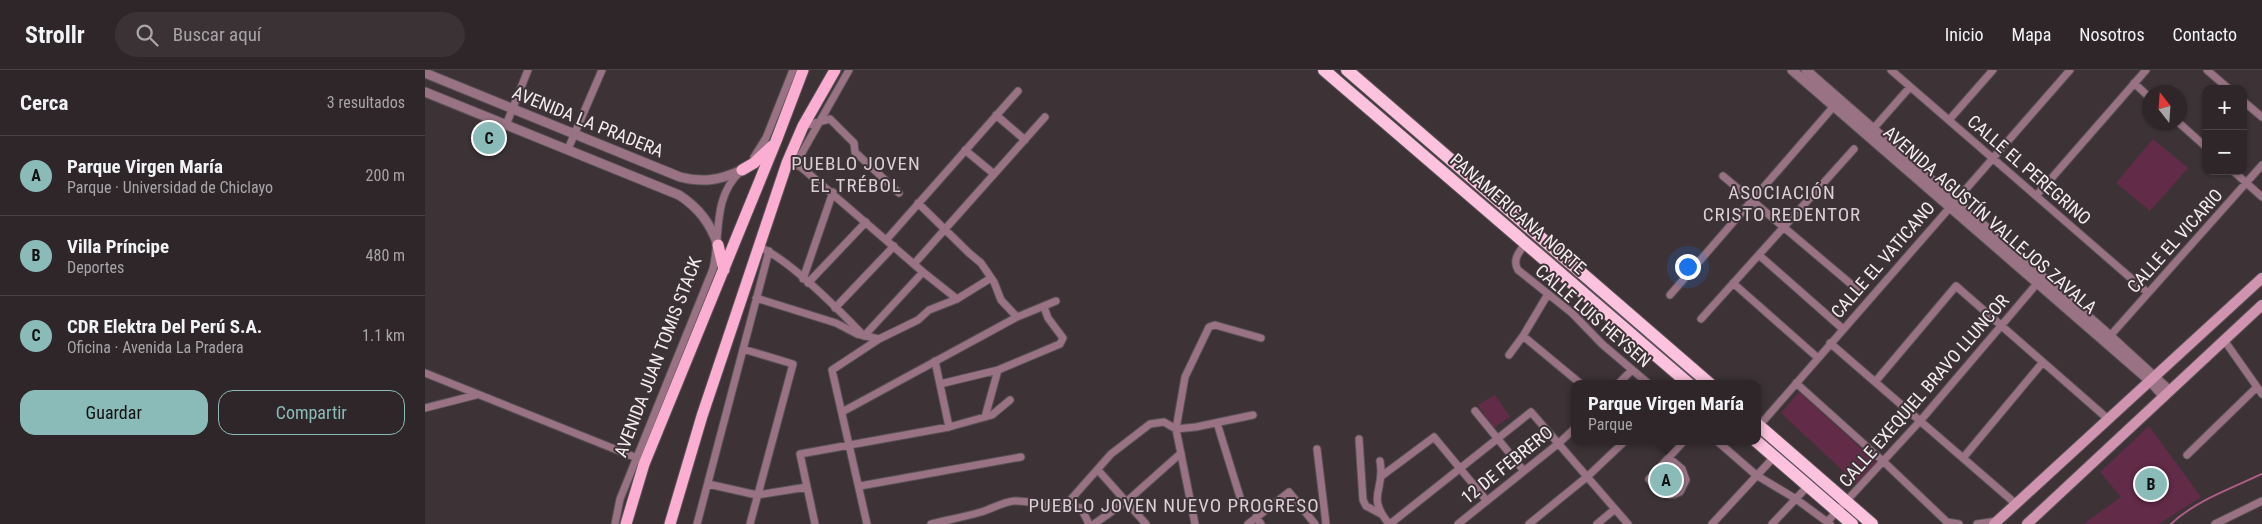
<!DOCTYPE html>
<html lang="es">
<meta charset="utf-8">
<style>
:root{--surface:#2e2629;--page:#3a3235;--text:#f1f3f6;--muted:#a7a5a8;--line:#494346;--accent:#8bbbb9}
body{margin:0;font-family:"Roboto Condensed",sans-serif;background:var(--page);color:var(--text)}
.controls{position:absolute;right:15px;top:15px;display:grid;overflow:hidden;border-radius:10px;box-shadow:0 1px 4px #0004}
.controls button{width:45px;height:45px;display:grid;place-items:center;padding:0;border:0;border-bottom:1px solid var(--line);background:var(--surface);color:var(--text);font:25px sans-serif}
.compass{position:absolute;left:1717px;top:15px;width:45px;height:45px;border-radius:50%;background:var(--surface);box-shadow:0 1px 4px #0004;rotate:343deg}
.you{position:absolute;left:1262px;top:196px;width:18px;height:18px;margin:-12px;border:4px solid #fff;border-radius:50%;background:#1a73e8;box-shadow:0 0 0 8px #1a73e833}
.badge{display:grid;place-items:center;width:32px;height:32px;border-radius:50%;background:var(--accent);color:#111;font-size:16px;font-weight:700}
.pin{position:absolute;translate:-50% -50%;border:2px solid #fff;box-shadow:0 1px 5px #0006}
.popup{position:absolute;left:1146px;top:310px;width:190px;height:65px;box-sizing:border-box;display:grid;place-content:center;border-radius:10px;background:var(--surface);filter:drop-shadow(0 1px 4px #0005);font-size:16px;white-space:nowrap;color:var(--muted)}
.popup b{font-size:19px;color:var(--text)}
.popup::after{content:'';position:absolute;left:50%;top:100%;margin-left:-10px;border:10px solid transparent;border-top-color:var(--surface)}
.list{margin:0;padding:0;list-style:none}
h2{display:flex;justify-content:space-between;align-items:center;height:65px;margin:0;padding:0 20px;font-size:21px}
h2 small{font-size:16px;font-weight:400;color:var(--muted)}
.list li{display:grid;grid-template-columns:32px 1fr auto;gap:15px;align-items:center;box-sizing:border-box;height:80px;padding:0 20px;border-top:1px solid var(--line)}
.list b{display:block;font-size:19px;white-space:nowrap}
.list p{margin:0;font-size:16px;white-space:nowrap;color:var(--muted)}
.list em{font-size:16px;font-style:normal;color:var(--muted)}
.actions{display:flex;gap:10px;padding:15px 20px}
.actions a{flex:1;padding:11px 0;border:1px solid var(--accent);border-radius:15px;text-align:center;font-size:18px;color:var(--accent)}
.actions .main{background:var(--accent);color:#111}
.icon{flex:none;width:28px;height:28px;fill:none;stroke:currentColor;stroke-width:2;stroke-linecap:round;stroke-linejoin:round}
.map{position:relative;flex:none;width:1837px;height:454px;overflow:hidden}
header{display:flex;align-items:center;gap:30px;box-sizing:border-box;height:70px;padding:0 25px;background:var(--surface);border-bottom:1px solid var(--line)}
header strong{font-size:24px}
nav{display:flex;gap:28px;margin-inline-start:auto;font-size:18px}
.search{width:350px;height:45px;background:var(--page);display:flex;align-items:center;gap:12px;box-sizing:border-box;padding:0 18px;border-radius:28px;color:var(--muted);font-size:19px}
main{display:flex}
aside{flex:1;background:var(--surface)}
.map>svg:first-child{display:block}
</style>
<header>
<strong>Strollr</strong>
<div class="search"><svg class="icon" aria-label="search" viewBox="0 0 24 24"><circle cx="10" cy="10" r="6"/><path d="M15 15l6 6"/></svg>Buscar aquí</div>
<nav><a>Inicio</a><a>Mapa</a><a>Nosotros</a><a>Contacto</a></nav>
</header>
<main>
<aside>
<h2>Cerca<small>3 resultados</small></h2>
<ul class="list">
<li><span class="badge">A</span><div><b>Parque Virgen María</b><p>Parque · Universidad de Chiclayo</p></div><em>200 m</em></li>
<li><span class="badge">B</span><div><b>Villa Príncipe</b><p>Deportes</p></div><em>480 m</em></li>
<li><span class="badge">C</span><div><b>CDR Elektra Del Perú S.A.</b><p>Oficina · Avenida La Pradera</p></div><em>1.1 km</em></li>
</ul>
<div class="actions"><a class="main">Guardar</a><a>Compartir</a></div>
</aside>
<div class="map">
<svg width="1837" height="454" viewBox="0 0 1837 454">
<rect width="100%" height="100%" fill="#3d3337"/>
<path fill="#622b48" d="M 1728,69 L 1763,98 L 1725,141 L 1691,113 Z
M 1374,322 L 1451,392 L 1432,414 L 1356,343 Z
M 1070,325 L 1085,347 L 1068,358 L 1053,335 Z
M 1724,356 L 1776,427 L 1734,454 L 1658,454 L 1696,427 L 1675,402 Z
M1231 410a11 11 0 1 1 22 0a11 11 0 1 1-22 0Z"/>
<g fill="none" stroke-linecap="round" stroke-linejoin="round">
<path stroke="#af5c87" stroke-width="2" d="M 1746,454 C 1770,431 1807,418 1837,404"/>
<defs>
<path id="minor" d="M 1466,0 L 1723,223
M 1782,0 L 1804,19
M 1709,13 L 1724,27
M 1818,31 L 1837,47
M 571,45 L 600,70
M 1524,50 L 1568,0
M 1753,52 L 1781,77
M 81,55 L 103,0
M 378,56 L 405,49 L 429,73 L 430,82 L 474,123
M 1448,59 L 1485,17
M 143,79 L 177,0
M 540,80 L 569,104
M 329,87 L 341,68 L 368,0
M 362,93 L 376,97 L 498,202 L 532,229
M 370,95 L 424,0
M 1808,101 L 1837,127
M 1298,106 L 1433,220
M 1611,126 L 1721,0
M 493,133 L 544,183 L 556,193 L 569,212 L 576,230 L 592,247 L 631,231
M 462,169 L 593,21
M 1100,174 C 1094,182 1087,190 1093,200 L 1147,243 L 1177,274 L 1224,314
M 334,177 C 364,189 416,242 439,266 L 498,202
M 1334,185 L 1418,259
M 489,194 L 620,47
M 378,209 L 408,122
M 383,213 L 441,152
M 1308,213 L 1393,288
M 1245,225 L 1409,36
M 331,228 L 411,253 L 432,264 L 454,269 L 493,250 L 504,240 L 532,229 L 566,208
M 410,238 L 469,176
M 1276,249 L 1429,79
M 1098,266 L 1156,314
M 1685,266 L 1837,95
M 1799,270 L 1837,324
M 1405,273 L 1591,434
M 318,279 L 368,294 L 325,454
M 1084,285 L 1098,266 L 1123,224
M 510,291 L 524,357
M 0,303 L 212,388
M 1450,312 L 1531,216 L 1683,349
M 1371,313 L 1459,392 L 1522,452 L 1534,454
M 515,314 L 573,300 L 635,274 L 638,268 L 623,248 L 619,237
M 1193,314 L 1207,300
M 0,338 L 51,325
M 1050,341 L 1099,401
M 417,342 L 592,247
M 560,347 L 573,300
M 792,353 L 815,427
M 1334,356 L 1645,0
M 934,369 L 938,430 L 941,436 L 956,444
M 1292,371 L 1331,405 L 1371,429 L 1405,454
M 892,379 L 901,454
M 1762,385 L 1832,317
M 1244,388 L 1257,399 L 1261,410 L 1255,422 C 1241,430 1233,419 1224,409 L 1259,371
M 1538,388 L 1618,292
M 955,391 C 961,421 940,424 964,454
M 673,400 L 721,454
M 958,405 L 1009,367 L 1062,431
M 283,414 L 332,425 L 382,417
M 435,416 L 596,387
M 640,436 L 656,438 L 664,454
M 831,447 L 836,454
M 1402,452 L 1496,350 L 1615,210
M 190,454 L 195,429 L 288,199 C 296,166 287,128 315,102
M 272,454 L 344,181
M 390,454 L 375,384 L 524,357 L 567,345 L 585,330
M 442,454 L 407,300 L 454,269
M 506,454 C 522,450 539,447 556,442 C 567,439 577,432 589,431 C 607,430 624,438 640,436 L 686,384 L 725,354 L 739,352 L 751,359 L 771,357 L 828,345
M 669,454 L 702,431 L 756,383
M 770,454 L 751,359 L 760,307 L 784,257 L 790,255 L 836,268
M 823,454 L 864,422 L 890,454
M 965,454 L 1106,342 L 1203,454
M 1033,454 L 1134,373 L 1150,358
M 1104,454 L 1163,406 L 1200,371
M 1172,454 L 1190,439
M 1287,454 L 1349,387
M 1347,454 L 1383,416
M 1552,454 L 1572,451
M 1790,454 L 1837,431"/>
<path id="tertiary" d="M 1367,0 L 1725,311 L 1739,327
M 1381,0 L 1685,266 L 1745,321
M 0,3 L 255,107 C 279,113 295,110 317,100
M 0,22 L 254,125 C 274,138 285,153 293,175"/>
<path id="secondary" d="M 1569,454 L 1837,208
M 1602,454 L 1837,235"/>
<path id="primary" d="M 317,100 L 329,93 L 347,76
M 293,175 L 299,200
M 201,454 L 219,394 L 351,71 L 378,0
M 245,454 L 277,346 L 362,93 L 378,56 L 410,0"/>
<path id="trunk" d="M 899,0 L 1264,314
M 922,0 L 1285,314
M 1332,354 L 1447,454
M 1331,371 L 1427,454"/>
</defs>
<use href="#minor" stroke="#5a5155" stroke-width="9"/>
<use href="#tertiary" stroke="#5a5155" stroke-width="11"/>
<use href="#secondary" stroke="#5a5155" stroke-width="12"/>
<use href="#primary" stroke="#5a5155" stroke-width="13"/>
<use href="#trunk" stroke="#5a5155" stroke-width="14"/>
<use href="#minor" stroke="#997384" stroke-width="7"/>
<use href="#tertiary" stroke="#997384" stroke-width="9"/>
<use href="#secondary" stroke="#d094b0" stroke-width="10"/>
<use href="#primary" stroke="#fbadd2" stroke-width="11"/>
<use href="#trunk" stroke="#fdc3de" stroke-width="12"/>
</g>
<g text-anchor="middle" stroke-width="4" stroke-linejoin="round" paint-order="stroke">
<g font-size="18" fill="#f4edf0" stroke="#3d3337">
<text transform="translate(163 52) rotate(22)" y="6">AVENIDA LA PRADERA</text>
<text transform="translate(1604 100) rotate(41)" y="6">CALLE EL PEREGRINO</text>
<text transform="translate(1093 144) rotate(41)" y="6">PANAMERICANA NORTE</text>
<text transform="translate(1565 150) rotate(41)" y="6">AVENIDA AGUSTÍN VALLEJOS ZAVALA</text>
<text transform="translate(1750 171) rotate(-48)" y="6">CALLE EL VICARIO</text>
<text transform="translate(1458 190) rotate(-49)" y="6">CALLE EL VATICANO</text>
<text transform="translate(1168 246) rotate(41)" y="6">CALLE LUIS HEYSEN</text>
<text transform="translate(233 287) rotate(-69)" y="6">AVENIDA JUAN TOMIS STACK</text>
<text transform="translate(1499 321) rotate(-49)" y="6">CALLE EXEQUIEL BRAVO LLUNCOR</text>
<text transform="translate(1082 395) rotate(-39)" y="6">12 DE FEBRERO</text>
</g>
<g font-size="19" letter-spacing="1" fill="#dbced4" stroke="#3d3337">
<text x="431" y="100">PUEBLO JOVEN<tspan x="431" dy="22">EL TRÉBOL</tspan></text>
<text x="1357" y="129">ASOCIACIÓN<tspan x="1357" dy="22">CRISTO REDENTOR</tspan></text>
<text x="749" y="442">PUEBLO JOVEN NUEVO PROGRESO</text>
</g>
</g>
</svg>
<div class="controls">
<button>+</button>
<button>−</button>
</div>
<svg class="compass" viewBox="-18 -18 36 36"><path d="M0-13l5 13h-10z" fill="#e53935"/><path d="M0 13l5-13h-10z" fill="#a7a5a8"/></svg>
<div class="you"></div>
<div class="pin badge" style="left:1241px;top:410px">A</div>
<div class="popup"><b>Parque Virgen María</b>Parque</div>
<div class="pin badge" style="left:1726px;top:414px">B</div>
<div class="pin badge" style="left:64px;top:68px">C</div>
</div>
</main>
